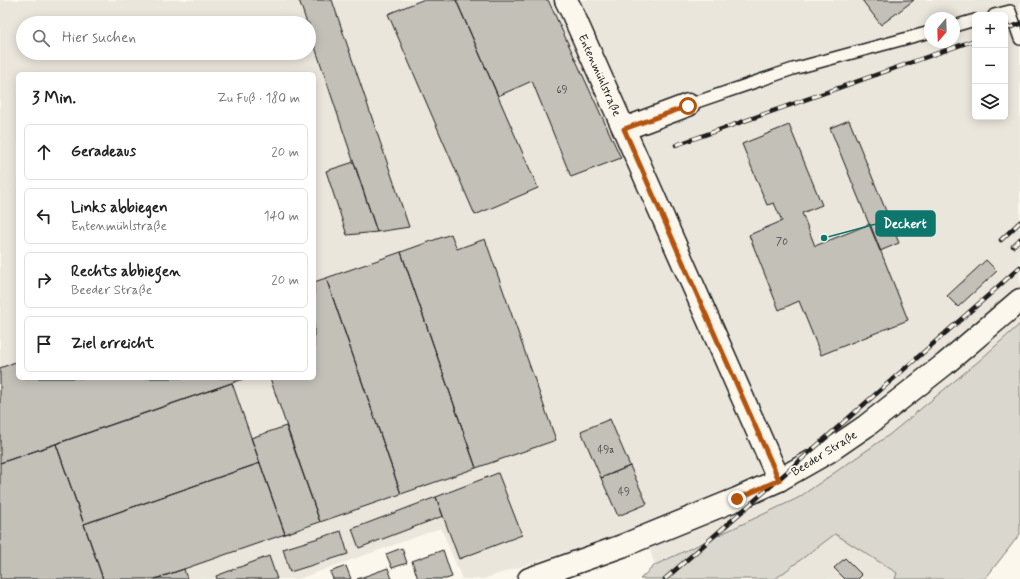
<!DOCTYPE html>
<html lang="de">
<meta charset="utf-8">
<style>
:root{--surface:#fff;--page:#f2f2f2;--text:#222;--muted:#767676;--line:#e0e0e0}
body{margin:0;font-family:Mynerve,sans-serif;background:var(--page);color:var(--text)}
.controls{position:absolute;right:12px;top:12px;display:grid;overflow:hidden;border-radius:6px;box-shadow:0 2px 10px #0003}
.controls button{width:36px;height:36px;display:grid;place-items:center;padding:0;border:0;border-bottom:1px solid var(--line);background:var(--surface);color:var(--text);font:20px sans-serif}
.compass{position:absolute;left:924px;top:12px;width:36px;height:36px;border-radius:50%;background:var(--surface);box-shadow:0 2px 10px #0003;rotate:199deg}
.stop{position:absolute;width:12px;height:12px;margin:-9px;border:3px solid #b45309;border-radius:50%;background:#fff}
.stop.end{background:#b45309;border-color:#fff;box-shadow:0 1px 4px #0008}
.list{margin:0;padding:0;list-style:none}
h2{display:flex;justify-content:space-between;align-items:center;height:52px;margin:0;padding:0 16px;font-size:17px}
h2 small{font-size:13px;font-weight:400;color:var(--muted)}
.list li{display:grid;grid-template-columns:26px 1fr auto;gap:12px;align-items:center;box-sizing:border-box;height:56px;margin:0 8px 8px;padding:0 8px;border:1px solid var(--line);border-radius:6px}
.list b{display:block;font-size:15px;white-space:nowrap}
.list p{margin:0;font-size:13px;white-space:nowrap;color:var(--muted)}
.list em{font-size:13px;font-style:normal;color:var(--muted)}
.icon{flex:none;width:22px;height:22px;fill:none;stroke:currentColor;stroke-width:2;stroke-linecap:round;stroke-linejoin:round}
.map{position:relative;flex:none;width:1020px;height:579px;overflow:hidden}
.search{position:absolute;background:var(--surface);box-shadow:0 2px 10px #0003;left:16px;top:16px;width:300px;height:44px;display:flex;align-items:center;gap:10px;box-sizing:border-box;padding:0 14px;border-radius:22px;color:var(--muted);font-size:15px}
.panel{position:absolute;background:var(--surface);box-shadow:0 2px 10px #0003;left:16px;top:72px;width:300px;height:308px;border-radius:6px}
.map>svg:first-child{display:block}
</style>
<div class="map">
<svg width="1020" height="579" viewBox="0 0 1020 579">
<rect width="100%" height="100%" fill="#fbf7ec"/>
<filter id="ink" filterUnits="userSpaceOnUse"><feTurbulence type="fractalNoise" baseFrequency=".025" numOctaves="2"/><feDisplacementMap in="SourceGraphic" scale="8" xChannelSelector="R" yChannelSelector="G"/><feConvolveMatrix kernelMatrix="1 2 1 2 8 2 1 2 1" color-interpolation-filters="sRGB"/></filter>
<g filter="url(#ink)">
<path fill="#eae6dc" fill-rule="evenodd" d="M 0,0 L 1020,0 L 1020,324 L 980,360 L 889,435 L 798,498 L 655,565 L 642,527 L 483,579 L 462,579 L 441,528 L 298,579 L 0,579 ZM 975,15 L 1005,15 L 1005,117 L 975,117 ZM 930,18 L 954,18 L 954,42 L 930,42 ZM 23,23 L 309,23 L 309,53 L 23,53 ZM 18,74 L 314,74 L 314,378 L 18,378 Z
M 835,534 L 897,573 L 895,579 L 775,579 Z"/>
<path fill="#dad7ce" stroke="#7b7a75" d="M 1020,324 L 1020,534 L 985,579 L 895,579 L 897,573 L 835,534 L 775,579 L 640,579 L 655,565 L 798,498 L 889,435 L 980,360 Z"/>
<path fill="#c3c0b8" stroke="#1c1c1c" d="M 299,0 L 332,0 L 409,227 L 377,232 L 309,29 L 309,23 L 307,23 Z
M 422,0 L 456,0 L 538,188 L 475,215 L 388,14 Z
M 456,0 L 548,0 L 621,158 L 571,177 L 532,81 L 498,96 Z
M 862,0 L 914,0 L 881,25 Z
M 849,120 L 899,243 L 880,251 L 830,128 Z
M 789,125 L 822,205 L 802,213 L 815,246 L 870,224 L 908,320 L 821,355 L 799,301 L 779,310 L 749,235 L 782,221 L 774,203 L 767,205 L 742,144 Z
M 354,162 L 377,232 L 347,235 L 326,171 Z
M 451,234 L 457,249 L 485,239 L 556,440 L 476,468 L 401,252 Z
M 401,252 L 476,468 L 401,494 L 326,278 Z
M 986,260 L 997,271 L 958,307 L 947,296 Z
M 326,278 L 401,494 L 320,522 L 270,378 L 314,378 L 314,282 Z
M 18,361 L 18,378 L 246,378 L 0,463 L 0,368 Z
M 232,383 L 260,463 L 84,524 L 56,444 Z
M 610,419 L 630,466 L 601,478 L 581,431 Z
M 286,426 L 320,522 L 285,534 L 251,438 Z
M 56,444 L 103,579 L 0,579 L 0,463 Z
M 260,463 L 285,534 L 155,579 L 103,579 L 84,524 Z
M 630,466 L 647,504 L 618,516 L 601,478 Z
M 498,473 L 522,535 L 459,559 L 436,497 Z
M 436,497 L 443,516 L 359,548 L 352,529 Z
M 341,531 L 348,554 L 290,572 L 283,549 Z
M 402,548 L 407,563 L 392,568 L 386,554 Z
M 443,550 L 452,577 L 446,579 L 418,579 L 412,561 Z
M 269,556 L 277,579 L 217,579 L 216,576 Z
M 845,558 L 862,575 L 858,579 L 845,579 L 834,568 Z
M 346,566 L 351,579 L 333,579 L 330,572 Z
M 388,568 L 392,579 L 357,579 Z
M 184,569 L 187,579 L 155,579 Z"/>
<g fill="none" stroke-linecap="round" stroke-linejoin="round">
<defs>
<path id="lane" d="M 994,15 L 1010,11 L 1020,39
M 954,26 L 975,20
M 688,105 L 793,69 L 930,32"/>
<path id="street" d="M 566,0 L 572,12 L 638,161 L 779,480
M 624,129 L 688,105"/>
<path id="secondary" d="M 529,579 L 622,546 L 737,499 L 779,480 L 828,452 L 866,426 L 945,364 L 1020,300"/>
</defs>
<use href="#lane" stroke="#1c1c1c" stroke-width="14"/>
<use href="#street" stroke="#1c1c1c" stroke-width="25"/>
<use href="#secondary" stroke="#1c1c1c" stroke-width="25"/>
<use href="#lane" stroke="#fbf7ec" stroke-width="11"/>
<use href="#street" stroke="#fbf7ec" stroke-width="22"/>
<use href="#secondary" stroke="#fbf7ec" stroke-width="22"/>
<defs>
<path id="rail" d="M 1005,29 L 1020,24
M 676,145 L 975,40
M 1001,240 L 1020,222
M 1013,246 L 1020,239
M 665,579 L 991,293 L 1020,267"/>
</defs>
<use href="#rail" stroke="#1c1c1c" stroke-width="4.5"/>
<use href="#rail" stroke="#fbf7ec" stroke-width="3" stroke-dasharray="9" stroke-linecap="butt"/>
</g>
</g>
<g fill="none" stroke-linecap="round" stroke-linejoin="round" filter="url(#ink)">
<path stroke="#b45309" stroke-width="5" d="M 688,106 L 624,129 L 779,480 L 737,499"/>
</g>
<g text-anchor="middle" stroke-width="3.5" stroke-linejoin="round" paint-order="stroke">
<g font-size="10" fill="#464543">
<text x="562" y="93">69</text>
<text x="782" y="245">70</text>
<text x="606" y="453">49a</text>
<text x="624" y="495">49</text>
</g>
<g font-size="12" fill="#1c1c1c" stroke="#fbf7ec">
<text transform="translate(600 75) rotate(66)" y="4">Entenmühlstraße</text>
<text transform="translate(824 453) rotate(-32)" y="4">Beeder Straße</text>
</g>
</g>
<path fill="none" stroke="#0f766e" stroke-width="1.5" d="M824 238L876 224"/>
<circle fill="#0f766e" stroke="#fbf7ec" stroke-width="1.5" cx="824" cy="238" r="4"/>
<rect fill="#0f766e" stroke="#0f766e" stroke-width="1.5" x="876" y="211" width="59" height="25" rx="4"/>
<g font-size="13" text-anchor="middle" font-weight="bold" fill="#fff">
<text x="905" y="228">Deckert</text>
</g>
</svg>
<div class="controls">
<button>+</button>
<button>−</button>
<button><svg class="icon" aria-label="layers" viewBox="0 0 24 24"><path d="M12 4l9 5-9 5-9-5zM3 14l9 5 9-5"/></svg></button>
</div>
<svg class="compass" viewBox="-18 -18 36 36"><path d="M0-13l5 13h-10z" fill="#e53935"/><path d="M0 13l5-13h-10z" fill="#767676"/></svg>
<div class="stop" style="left:688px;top:106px"></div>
<div class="stop end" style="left:737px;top:499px"></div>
<div class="search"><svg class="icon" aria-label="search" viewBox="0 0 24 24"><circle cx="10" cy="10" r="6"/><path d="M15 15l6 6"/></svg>Hier suchen</div>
<section class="panel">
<h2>3 Min.<small>Zu Fuß · 180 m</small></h2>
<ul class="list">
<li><svg class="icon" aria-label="ahead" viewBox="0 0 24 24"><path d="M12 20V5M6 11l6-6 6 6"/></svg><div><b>Geradeaus</b></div><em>20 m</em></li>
<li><svg class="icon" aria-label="left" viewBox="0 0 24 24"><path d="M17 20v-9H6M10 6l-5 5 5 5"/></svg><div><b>Links abbiegen</b><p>Entenmühlstraße</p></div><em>140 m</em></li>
<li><svg class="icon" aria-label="right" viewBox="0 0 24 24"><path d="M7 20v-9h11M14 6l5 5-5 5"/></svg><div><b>Rechts abbiegen</b><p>Beeder Straße</p></div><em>20 m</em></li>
<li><svg class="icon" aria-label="arrive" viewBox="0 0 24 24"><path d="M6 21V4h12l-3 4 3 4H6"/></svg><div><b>Ziel erreicht</b></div></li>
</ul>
</section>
</div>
